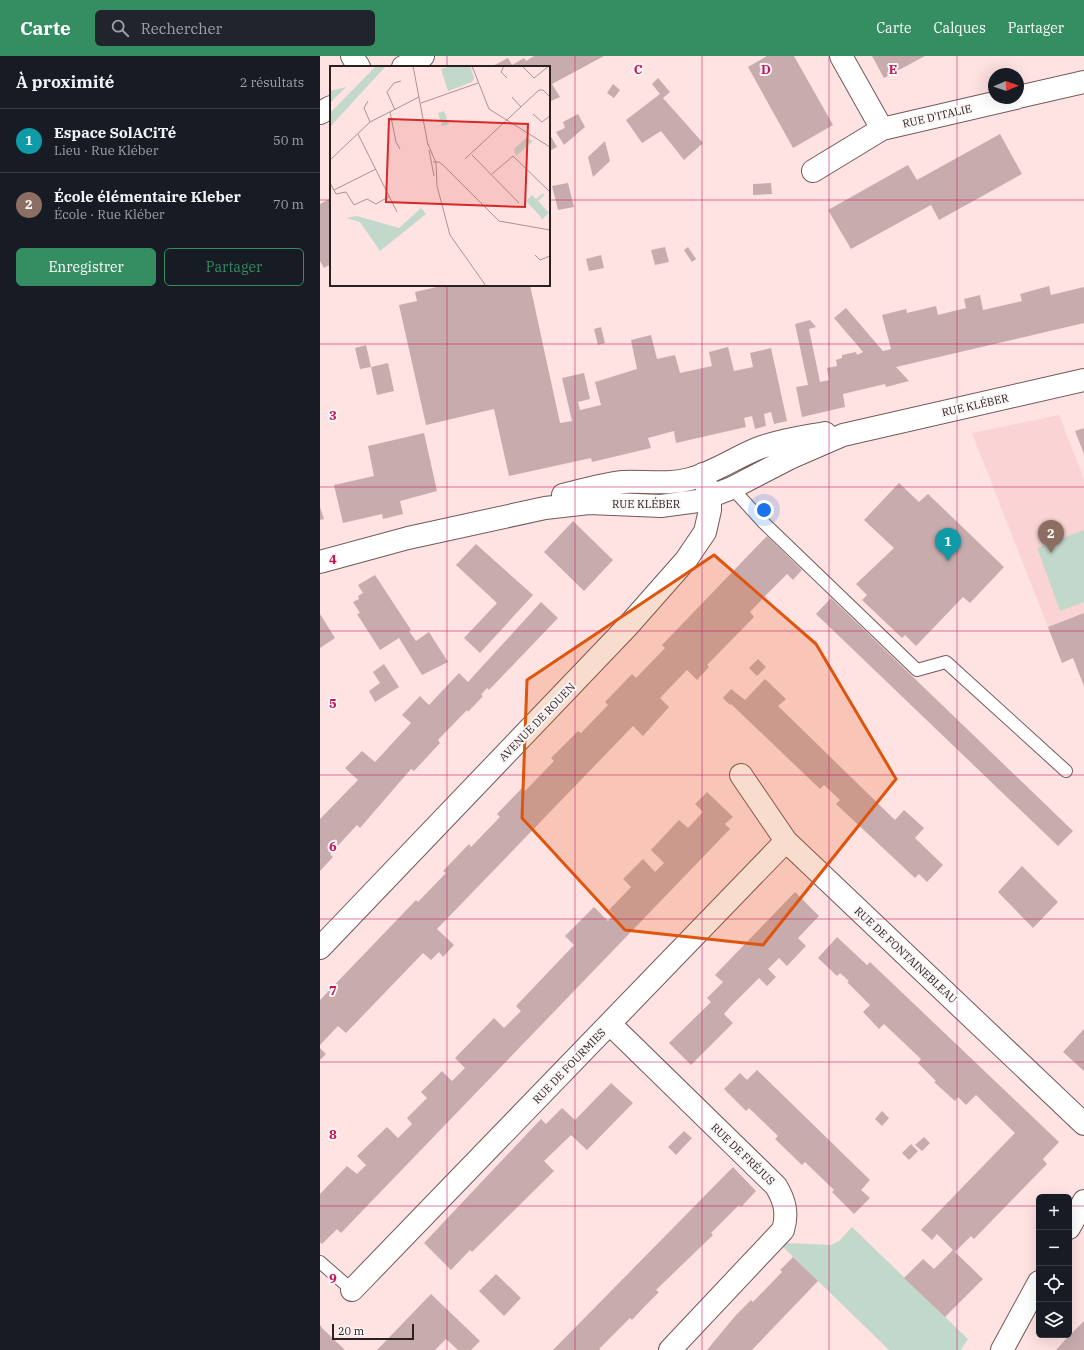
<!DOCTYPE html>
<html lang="fr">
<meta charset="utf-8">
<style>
:root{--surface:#171b24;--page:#20242c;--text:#f1f3f6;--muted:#9ea1a6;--line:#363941;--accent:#358d62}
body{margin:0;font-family:"IBM Plex Serif",serif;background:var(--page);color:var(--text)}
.controls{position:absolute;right:12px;bottom:12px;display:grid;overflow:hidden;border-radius:6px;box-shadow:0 4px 16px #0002}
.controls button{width:36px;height:36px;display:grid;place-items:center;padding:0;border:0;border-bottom:1px solid var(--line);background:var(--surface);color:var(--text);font:20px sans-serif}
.compass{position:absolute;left:668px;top:12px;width:36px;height:36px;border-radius:50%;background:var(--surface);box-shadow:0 4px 16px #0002;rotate:88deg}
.scale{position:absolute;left:12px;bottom:10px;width:82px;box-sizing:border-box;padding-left:4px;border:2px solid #2a2020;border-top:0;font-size:11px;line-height:14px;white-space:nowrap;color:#2a2020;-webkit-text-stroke:3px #fbf5f5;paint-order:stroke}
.you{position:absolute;left:444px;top:454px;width:14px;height:14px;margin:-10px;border:3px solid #fff;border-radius:50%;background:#1a73e8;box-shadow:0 0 0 6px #1a73e833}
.badge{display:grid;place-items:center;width:26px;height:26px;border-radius:50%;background:var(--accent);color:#fff;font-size:13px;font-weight:700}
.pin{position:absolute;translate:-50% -33px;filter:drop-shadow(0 1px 2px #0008)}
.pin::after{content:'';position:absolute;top:21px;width:14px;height:12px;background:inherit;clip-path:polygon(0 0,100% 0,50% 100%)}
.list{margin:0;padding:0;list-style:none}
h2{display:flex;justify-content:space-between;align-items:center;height:52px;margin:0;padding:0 16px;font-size:17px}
h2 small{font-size:13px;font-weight:400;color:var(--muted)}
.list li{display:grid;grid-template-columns:26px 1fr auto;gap:12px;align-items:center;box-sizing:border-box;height:64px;padding:0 16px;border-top:1px solid var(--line)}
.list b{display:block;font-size:15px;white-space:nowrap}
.list p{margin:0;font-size:13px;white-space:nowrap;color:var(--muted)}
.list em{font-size:13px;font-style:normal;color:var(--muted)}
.actions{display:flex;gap:8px;padding:12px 16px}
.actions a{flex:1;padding:9px 0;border:1px solid var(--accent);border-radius:6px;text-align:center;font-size:14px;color:var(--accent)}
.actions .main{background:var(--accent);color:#fff}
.icon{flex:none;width:22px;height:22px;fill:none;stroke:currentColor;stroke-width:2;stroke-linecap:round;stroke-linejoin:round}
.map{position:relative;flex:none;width:764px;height:1294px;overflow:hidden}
header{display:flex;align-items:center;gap:24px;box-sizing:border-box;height:56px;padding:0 20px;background:var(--accent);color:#fff}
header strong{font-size:19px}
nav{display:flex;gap:22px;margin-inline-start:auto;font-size:14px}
.search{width:280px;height:36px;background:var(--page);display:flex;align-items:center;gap:10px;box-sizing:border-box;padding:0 14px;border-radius:6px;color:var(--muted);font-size:15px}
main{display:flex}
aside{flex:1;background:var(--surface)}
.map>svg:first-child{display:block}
</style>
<header>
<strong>Carte</strong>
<div class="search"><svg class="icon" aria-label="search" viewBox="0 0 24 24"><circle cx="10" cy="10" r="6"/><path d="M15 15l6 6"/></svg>Rechercher</div>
<nav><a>Carte</a><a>Calques</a><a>Partager</a></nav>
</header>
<main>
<aside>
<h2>À proximité<small>2 résultats</small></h2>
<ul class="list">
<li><span class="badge" style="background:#0f9aa8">1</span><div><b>Espace SolACiTé</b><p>Lieu · Rue Kléber</p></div><em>50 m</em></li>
<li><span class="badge" style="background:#8d6e63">2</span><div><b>École élémentaire Kleber</b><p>École · Rue Kléber</p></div><em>70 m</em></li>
</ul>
<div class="actions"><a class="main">Enregistrer</a><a>Partager</a></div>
</aside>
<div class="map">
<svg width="764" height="1294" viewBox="0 0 764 1294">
<rect width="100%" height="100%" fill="#ffe2e2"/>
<path fill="#fad4d5" d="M 739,359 L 764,423 L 764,630 L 753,602 L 742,607 L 652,377 Z"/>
<path fill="#c2d8cb" d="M 764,474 L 764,546 L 740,555 L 717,492 Z
M 532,1171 L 648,1283 L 641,1294 L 569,1294 L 463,1191 L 467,1187 L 511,1189 L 519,1185 Z"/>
<path fill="#c8acad" d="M 214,0 L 284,0 L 232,28 L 240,41 L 231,45 L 229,42 L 229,11 L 171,11 L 188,2 L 192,9 L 204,2 L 206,5 Z
M 447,0 L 474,0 L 513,69 L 473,92 L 428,11 Z
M 552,0 L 605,0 L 564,22 Z
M 338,22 L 350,36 L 343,42 L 383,87 L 364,104 L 341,75 L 322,87 L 306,64 L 340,38 L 332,28 Z
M 293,28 L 300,34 L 294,42 L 287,37 Z
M 258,58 L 265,71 L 244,89 L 236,76 L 245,72 L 243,66 Z
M 680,78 L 702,118 L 619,164 L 611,149 L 531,193 L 508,154 L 588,109 L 597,124 Z
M 230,79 L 237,91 L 229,95 L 229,80 Z
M 285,85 L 290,105 L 273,121 L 268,101 Z
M 248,127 L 254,151 L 238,154 L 232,130 Z
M 451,127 L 452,138 L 433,139 L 433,128 Z
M 11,142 L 11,208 L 4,212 L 0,205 L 0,148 Z
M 345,191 L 349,206 L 335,209 L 331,194 Z
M 368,191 L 376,203 L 372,206 L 364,194 Z
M 281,199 L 284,212 L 269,215 L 266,203 Z
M 125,229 L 210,229 L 240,367 L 252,365 L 242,322 L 264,317 L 270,343 L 258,346 L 260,354 L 281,349 L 275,326 L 317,313 L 311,284 L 331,279 L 337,303 L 355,299 L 360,317 L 392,310 L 389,296 L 408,291 L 414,315 L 433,311 L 430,297 L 451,292 L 467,365 L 454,368 L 451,356 L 444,358 L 446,370 L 435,373 L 432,360 L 424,362 L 426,371 L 356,387 L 354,375 L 328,382 L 331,392 L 272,406 L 271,402 L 189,420 L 174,353 L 106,369 L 79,249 L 97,245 L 95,236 Z
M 729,230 L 731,239 L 764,231 L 764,267 L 576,311 L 589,325 L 566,331 L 565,328 L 523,338 L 525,351 L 482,361 L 476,331 L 488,329 L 475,268 L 490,264 L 496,271 L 489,273 L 500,326 L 509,324 L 507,312 L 517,310 L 516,304 L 522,302 L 522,299 L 536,296 L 537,299 L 543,296 L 514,262 L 526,252 L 563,295 L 571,293 L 562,259 L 586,253 L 587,257 L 616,250 L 618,259 L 646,252 L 644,243 L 660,239 L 663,254 L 702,245 L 700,238 Z
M 281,271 L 285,287 L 278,289 L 274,273 Z
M 46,289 L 51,311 L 40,313 L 35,292 Z
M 68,307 L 74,335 L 57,339 L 51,311 Z
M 764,372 L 764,398 L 755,375 Z
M 104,377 L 117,435 L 80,445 L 83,458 L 63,463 L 62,458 L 23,467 L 14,429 L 54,420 L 48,390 Z
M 579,427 L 599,446 L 608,438 L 684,511 L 650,547 L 643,541 L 596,590 L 585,579 L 582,582 L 542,544 L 547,539 L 536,528 L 574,492 L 544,464 Z
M 0,451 L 4,463 L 0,464 Z
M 253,465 L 293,504 L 264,535 L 224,496 Z
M 447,480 L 482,514 L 473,524 L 467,518 L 449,536 L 430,556 L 434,561 L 387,609 L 389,611 L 377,624 L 367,614 L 340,642 L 349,651 L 323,680 L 313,670 L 117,873 L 134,889 L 123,901 L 119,896 L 111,904 L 103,897 L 26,977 L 18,970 L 0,989 L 0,944 L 96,844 L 98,846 L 126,817 L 123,815 L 149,788 L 151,791 L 180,761 L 177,758 L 202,732 L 205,735 L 234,705 L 231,702 L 258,675 L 261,677 L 288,649 L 285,646 L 312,618 L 316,622 L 345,592 L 342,589 Z
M 156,488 L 213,539 L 160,597 L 144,582 L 177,547 L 136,509 Z
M 55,519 L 91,574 L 89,575 L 96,585 L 109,576 L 128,606 L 102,619 L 79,582 L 60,594 L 37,558 L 40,557 L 33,546 L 39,543 L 38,540 L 43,537 L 38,529 Z
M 511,542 L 753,775 L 738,790 L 496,558 Z
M 221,546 L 238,562 L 169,634 L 167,632 L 161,639 L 163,640 L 148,656 L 147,654 L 118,684 L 120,687 L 94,715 L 91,713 L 40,772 L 37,769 L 23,784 L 10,798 L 13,801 L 0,815 L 0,763 L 38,724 L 25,712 L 42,695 L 55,706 L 91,667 L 82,659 L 100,640 L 109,649 L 139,617 L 148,626 Z
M 764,557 L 764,630 L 753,602 L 742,607 L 728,571 Z
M 0,558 L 15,582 L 0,592 Z
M 438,603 L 446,611 L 437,620 L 429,612 Z
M 64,608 L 79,631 L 55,646 L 49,635 L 60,627 L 53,616 Z
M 445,623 L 466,643 L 458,650 L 575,764 L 584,754 L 604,772 L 595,782 L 623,809 L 607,826 L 599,818 L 595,822 L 516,748 L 520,744 L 504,729 L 500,733 L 411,648 L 410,649 L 403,642 L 411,633 L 425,644 Z
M 387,736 L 413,761 L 405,768 L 410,773 L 21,1177 L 17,1173 L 2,1188 L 0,1186 L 0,1138 L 27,1110 L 37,1118 L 46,1109 L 37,1100 L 67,1071 L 78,1082 L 92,1068 L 87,1062 L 107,1042 L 101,1036 L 122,1015 L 132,1025 L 145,1012 L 135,1002 L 174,962 L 184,972 L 201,955 L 196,950 L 254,889 L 245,880 L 274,851 L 288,865 L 294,859 L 289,854 L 311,831 L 303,823 L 323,803 L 335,816 L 344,807 L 331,794 L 359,764 L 368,772 L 383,756 L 375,748 Z
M 702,810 L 738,846 L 713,872 L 678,836 Z
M 475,836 L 499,860 L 478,882 L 486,890 L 467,910 L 459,902 L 448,913 L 456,921 L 447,930 L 439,922 L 411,950 L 404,958 L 413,967 L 371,1009 L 349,987 L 391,946 L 387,942 L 403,926 L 395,919 Z
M 517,881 L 547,909 L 550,906 L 739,1086 L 723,1103 L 727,1108 L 654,1183 L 651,1180 L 635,1196 L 663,1223 L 625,1261 L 584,1222 L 603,1203 L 614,1213 L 633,1194 L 617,1178 L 612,1184 L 601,1174 L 695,1077 L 656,1039 L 646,1049 L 638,1041 L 635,1045 L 614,1026 L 616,1025 L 598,1007 L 601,1003 L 582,985 L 564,968 L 559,973 L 543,956 L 550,949 L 527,926 L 529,925 L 520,917 L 517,920 L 498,902 Z
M 764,973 L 764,1015 L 743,996 Z
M 0,992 L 6,998 L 0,1004 Z
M 437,1014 L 550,1124 L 541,1134 L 550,1142 L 534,1158 L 512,1136 L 514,1134 L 485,1106 L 482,1109 L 455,1083 L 458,1080 L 429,1052 L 426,1055 L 404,1033 L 420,1017 L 427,1024 Z
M 291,1027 L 313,1047 L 267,1094 L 251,1079 L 224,1105 L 234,1115 L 152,1196 L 150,1194 L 131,1214 L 104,1187 L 221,1063 L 226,1068 L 242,1052 L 255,1064 Z
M 562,1055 L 569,1062 L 562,1070 L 555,1063 Z
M 364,1075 L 372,1082 L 356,1099 L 348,1091 Z
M 604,1081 L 610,1087 L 602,1095 L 595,1089 Z
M 591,1088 L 598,1095 L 589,1104 L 582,1097 Z
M 413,1111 L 436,1135 L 421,1151 L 419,1149 L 391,1177 L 393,1179 L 336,1234 L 339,1236 L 324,1251 L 312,1264 L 310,1262 L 279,1293 L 281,1294 L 233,1294 Z
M 473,1201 L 498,1225 L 432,1294 L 387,1294 L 416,1259 L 431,1244 L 433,1246 L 462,1216 L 460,1214 Z
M 176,1218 L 201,1242 L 184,1260 L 159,1235 Z
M 111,1238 L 160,1285 L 151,1294 L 138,1294 L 126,1283 L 115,1294 L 57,1294 Z
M 764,1265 L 764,1294 L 736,1294 L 746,1283 Z
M 0,1269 L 3,1273 L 25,1294 L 0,1294 Z"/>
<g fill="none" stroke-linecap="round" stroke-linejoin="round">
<defs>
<path id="lane" d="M 412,432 L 444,467 L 597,614 L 626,606 L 746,715
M 0,1206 L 32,1234"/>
<path id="street" d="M 32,0 L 39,11
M 521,0 L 562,73
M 83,11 L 103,0
M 698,41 L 764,26
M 0,57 L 11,51
M 493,115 L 562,73 L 696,42
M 421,719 L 466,785 L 764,1068
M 0,892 L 306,572 L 366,504 L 385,476 L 390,454 L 390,441 L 383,418
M 290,968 L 456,1130 C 465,1145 468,1158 463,1174 L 350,1294
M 749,1172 L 764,1145
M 32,1234 L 466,785
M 682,1294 L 719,1226"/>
<path id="secondary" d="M 243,439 C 263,434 283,428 303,426 C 326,425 347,429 370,423 C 395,416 416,401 439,392 C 460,384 483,381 505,377
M 0,506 L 88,482 L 225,452 L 269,447 L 341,450 L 378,445 L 412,432 L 470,402 L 523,379 L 764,324"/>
</defs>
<use href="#lane" stroke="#72595a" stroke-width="14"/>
<use href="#street" stroke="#72595a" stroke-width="24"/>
<use href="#secondary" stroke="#72595a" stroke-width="24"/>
<use href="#lane" stroke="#fff" stroke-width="12"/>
<use href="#street" stroke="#fff" stroke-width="22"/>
<use href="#secondary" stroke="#fff" stroke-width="22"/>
</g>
<path fill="#de560d" fill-opacity="0.2" stroke="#de560d" stroke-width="3" stroke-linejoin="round" d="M 394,499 L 496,588 L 576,723 L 443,889 L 305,874 L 202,762 L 207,624 Z"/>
<path fill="none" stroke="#c2185b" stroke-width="1" stroke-opacity="0.55" d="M 127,0 L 127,11M 255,0 L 255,1294M 382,0 L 382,1294M 509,0 L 509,1294M 637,0 L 637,1294M 0,144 L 11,144M 229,144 L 764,144M 127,229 L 127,1294M 0,288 L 764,288M 0,431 L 764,431M 0,575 L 764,575M 0,719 L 764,719M 0,863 L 764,863M 0,1006 L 764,1006M 0,1150 L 719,1150M 749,1150 L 764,1150"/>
<g text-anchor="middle" stroke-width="4" stroke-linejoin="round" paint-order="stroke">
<g font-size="11" fill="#2a2020" stroke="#fbf5f5">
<text transform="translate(617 60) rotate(-13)" y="4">RUE D'ITALIE</text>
<text transform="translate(655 349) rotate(-13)" y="4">RUE KLÉBER</text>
<text x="326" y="452">RUE KLÉBER</text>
<text transform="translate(217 666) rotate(-46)" y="4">AVENUE DE ROUEN</text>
<text transform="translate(586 899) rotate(43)" y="4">RUE DE FONTAINEBLEAU</text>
<text transform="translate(249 1010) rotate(-46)" y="4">RUE DE FOURMIES</text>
<text transform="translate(423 1098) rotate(44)" y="4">RUE DE FRÉJUS</text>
</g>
</g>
<g transform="translate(10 10)">
<rect width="220" height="220" fill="#ffe2e2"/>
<path d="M 46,0 L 56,0 L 0,61 L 0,47 ZM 121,0 L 140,0 L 144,12 L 142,16 L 118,25 L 111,3 ZM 16,21 L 0,37 L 0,25 ZM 114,45 L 119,58 L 112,60 L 108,47 ZM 197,71 L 203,75 L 186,90 L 184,83 ZM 213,127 L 214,129 L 208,135 L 219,147 L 211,154 L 211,151 L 196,135 L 202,129 L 206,133 ZM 91,142 L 96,148 L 50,185 L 30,156 L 16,152 L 27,150 L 69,162 Z" fill="#c2d8cb"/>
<path fill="none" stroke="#aa9494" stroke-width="1" d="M 83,0 L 98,79M 142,0 L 159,43 L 220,81M 174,0 L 171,6 L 177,12M 192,0 L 204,12 L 219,0M 182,31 L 191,41M 38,35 L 34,42 L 40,56M 91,37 L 148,17M 65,44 L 57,26 L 64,17 L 71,15M 60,46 L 66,76 L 70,83M 203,48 L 212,56 L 220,50M 28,68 L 67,146M 98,78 L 106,97 L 107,120 L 120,169 L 156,220M 99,84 L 104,110M 142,89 L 189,137M 135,93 L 209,24 L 213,24 L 220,31M 0,94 L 40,56 L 89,31M 103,96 L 109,96 L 114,100 L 169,155 L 220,164M 162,108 L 183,90 L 220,126M 0,117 L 6,128 L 16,126 L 24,139 L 37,133 L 46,138 L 60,130M 4,124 L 46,103M 205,189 L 210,194 L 220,190"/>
<path fill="#d62828" fill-opacity="0.15" stroke="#d62828" stroke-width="2" d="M 59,53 L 198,58 L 195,141 L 56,136 Z"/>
<rect width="220" height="220" fill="none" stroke="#2a2020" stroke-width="2"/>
</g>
<g font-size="13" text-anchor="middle" font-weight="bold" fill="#c2185b" stroke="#fbf5f5" stroke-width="4" stroke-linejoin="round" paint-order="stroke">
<text x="318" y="18">C</text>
<text x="446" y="18">D</text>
<text x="573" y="18">E</text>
<text x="13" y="364">3</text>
<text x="13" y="508">4</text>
<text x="13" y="652">5</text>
<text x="13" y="795">6</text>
<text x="13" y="939">7</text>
<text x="13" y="1083">8</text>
<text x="13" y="1227">9</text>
</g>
</svg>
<div class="controls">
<button>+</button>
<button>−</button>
<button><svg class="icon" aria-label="locate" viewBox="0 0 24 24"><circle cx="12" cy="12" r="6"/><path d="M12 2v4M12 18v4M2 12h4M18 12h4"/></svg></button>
<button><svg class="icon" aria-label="layers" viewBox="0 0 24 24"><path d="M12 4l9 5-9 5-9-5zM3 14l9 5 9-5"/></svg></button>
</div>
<svg class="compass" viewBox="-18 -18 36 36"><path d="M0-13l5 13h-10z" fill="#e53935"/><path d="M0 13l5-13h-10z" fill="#9ea1a6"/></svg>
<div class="scale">20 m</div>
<div class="you"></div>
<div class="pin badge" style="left:628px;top:505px;background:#0f9aa8">1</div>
<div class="pin badge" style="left:731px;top:497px;background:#8d6e63">2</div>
</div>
</main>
